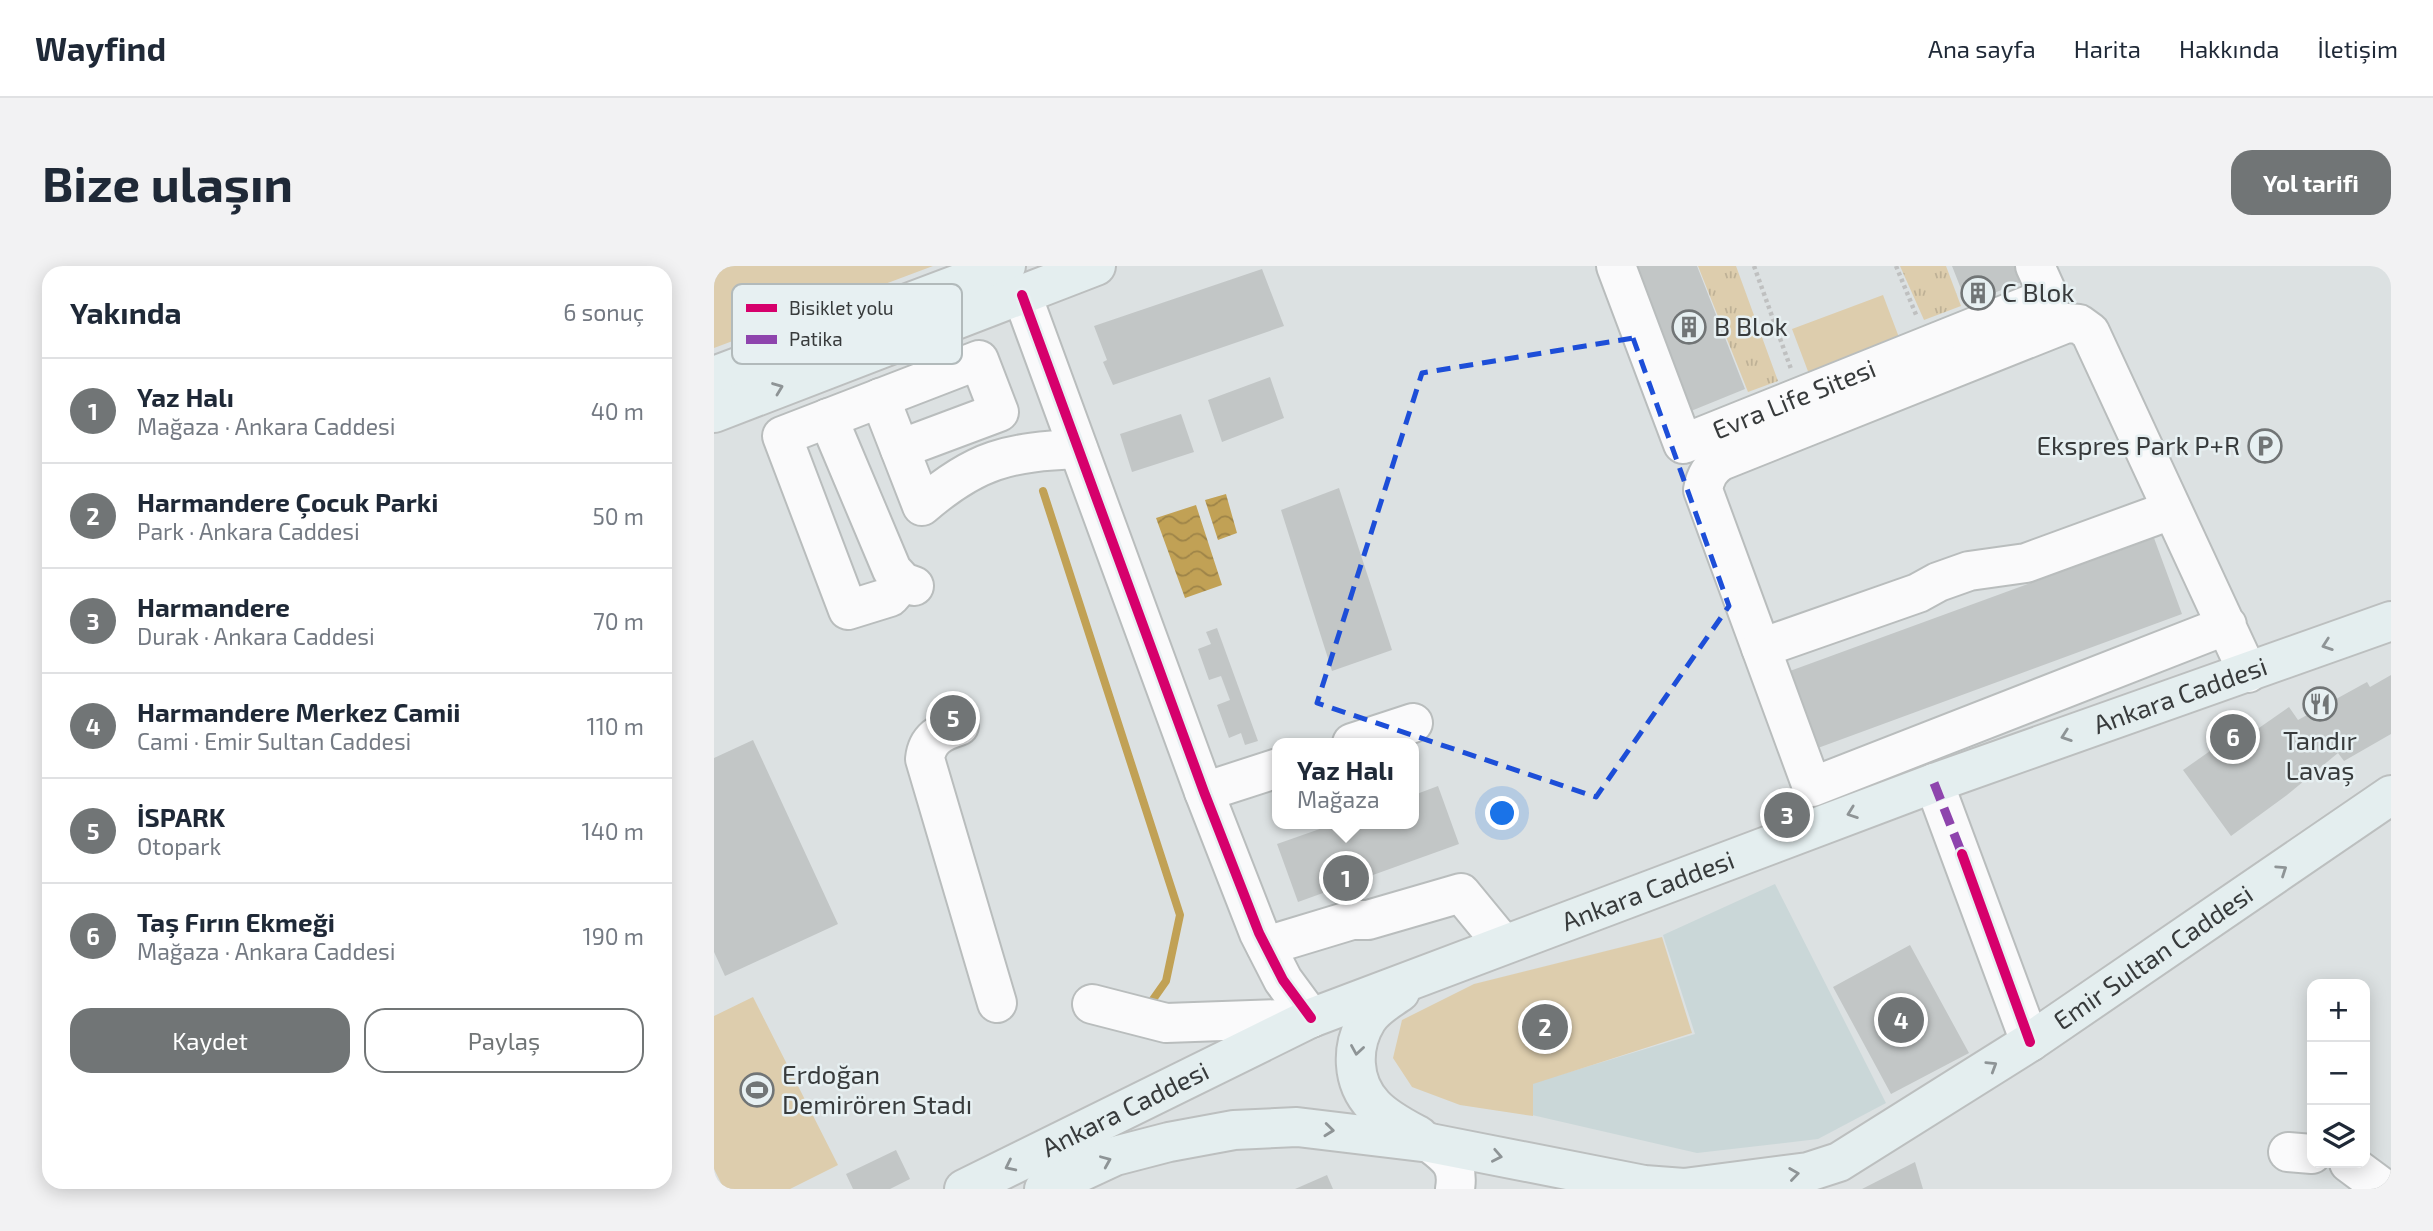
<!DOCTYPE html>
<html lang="tr">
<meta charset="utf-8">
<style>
:root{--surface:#fff;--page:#f2f2f3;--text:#1f2937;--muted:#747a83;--line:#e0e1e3;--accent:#717576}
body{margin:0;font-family:"Exo 2",sans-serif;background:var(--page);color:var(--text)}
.controls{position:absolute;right:21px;bottom:21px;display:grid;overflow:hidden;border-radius:14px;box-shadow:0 4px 18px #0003}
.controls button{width:63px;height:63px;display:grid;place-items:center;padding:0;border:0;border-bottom:2px solid var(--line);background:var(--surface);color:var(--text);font:35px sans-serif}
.you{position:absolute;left:789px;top:548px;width:24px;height:24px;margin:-18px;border:5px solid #fff;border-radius:50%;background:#1a73e8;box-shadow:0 0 0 10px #1a73e833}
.badge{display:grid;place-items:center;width:46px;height:46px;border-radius:50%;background:var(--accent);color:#fff;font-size:23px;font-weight:700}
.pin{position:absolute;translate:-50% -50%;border:4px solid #fff;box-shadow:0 2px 7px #0006}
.popup{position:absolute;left:558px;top:472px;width:147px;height:91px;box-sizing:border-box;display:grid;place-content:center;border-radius:14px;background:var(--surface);filter:drop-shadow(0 2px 5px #0005);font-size:23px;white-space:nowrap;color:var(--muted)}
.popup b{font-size:26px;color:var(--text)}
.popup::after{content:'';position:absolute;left:50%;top:100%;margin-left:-14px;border:14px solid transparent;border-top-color:var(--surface)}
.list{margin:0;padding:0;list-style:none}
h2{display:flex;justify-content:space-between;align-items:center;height:91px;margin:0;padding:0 28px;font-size:30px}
h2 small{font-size:23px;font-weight:400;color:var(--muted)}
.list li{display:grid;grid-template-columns:46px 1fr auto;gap:21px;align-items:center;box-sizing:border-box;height:105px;padding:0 28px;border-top:2px solid var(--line)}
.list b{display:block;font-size:26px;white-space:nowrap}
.list p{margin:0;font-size:23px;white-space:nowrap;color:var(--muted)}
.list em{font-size:23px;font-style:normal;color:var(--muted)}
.actions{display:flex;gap:14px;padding:21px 28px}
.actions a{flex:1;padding:16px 0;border:2px solid var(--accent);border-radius:21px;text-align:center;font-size:24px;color:var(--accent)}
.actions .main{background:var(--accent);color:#fff}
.icon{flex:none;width:38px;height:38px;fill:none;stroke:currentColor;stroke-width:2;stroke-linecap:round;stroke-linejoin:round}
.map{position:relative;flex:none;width:1677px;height:923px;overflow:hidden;border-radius:21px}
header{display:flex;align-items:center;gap:42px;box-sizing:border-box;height:98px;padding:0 35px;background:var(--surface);border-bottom:2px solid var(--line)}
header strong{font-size:33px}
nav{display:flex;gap:38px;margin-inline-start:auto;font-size:24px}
.intro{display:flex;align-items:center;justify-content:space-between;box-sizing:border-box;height:168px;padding:0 42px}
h1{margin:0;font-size:49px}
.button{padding:18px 32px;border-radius:21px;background:var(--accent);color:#fff;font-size:24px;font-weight:700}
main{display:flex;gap:42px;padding:0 42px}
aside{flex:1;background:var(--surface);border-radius:21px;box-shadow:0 4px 18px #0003}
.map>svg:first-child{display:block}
</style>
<header>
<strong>Wayfind</strong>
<nav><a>Ana sayfa</a><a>Harita</a><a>Hakkında</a><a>İletişim</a></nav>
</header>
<div class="intro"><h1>Bize ulaşın</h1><a class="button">Yol tarifi</a></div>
<main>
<aside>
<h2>Yakında<small>6 sonuç</small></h2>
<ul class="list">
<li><span class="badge">1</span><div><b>Yaz Halı</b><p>Mağaza · Ankara Caddesi</p></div><em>40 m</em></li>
<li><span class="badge">2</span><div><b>Harmandere Çocuk Parki</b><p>Park · Ankara Caddesi</p></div><em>50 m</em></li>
<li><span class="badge">3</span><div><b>Harmandere</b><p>Durak · Ankara Caddesi</p></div><em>70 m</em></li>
<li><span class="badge">4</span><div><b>Harmandere Merkez Camii</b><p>Cami · Emir Sultan Caddesi</p></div><em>110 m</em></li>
<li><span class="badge">5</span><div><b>İSPARK</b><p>Otopark</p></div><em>140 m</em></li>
<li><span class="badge">6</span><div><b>Taş Fırın Ekmeği</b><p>Mağaza · Ankara Caddesi</p></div><em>190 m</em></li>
</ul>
<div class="actions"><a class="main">Kaydet</a><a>Paylaş</a></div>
</aside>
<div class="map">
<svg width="1677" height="923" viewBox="0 0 1677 923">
<defs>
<pattern id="grass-tufts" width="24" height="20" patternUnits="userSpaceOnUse" patternTransform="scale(1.75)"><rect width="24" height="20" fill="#ddcdad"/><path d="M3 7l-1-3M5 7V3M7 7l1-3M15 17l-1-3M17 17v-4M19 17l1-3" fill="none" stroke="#beb196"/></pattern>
<pattern id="water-waves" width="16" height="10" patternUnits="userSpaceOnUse" patternTransform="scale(1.75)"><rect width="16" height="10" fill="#c1a155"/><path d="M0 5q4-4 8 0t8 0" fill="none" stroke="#9e8448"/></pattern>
</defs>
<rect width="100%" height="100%" fill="#dce1e2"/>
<path fill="#cad7d8" d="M 1061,618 L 1172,837 L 1104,873 L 983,887 L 818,849 L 819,817 L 981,768 L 949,669 Z"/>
<path fill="url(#grass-tufts)" d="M 984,0 L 1022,0 L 1064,115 L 1034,126 Z
M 1186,0 L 1232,0 L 1247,40 L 1210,54 Z"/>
<path fill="#ddcdad" d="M 0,0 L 219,0 L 0,82 Z
M 1169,29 L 1186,74 L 1095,108 L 1078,63 Z
M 948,671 L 978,767 L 819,818 L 819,850 L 746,839 L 698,821 L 679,792 L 688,754 L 760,718 Z
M 39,731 L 124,899 L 76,923 L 10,923 L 0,903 L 0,750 Z"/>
<path fill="url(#water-waves)" d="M 512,228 L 523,267 L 504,274 L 491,234 Z
M 482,239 L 508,319 L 471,332 L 442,252 Z"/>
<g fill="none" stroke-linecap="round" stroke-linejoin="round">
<path stroke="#c1a155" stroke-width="8" d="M 329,225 L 466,649 L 452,715 L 433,742"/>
</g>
<path fill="#c2c6c6" d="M 919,0 L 983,0 L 1031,123 L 977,145 Z
M 1238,0 L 1301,0 L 1307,16 L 1253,38 Z
M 548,3 L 570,60 L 399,119 L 389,96 L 393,94 L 380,60 Z
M 556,111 L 570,152 L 508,176 L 494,134 Z
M 467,148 L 480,186 L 418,206 L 406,168 Z
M 625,222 L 678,384 L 618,405 L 567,244 Z
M 1440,272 L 1468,348 L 1093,486 L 1065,409 Z
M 503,362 L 544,475 L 531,479 L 527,467 L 515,472 L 503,439 L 516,434 L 507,410 L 495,414 L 484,383 L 497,378 L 492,366 Z
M 1677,409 L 1677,468 L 1630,495 L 1624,487 L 1573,529 L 1517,570 L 1469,504 L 1526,464 L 1532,471 L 1575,441 L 1584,454 L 1653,416 L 1656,421 Z
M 39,474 L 124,658 L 11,710 L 0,686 L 0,492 Z
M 724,520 L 745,578 L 584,636 L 563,578 L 620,558 L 700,558 L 700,529 Z
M 1196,679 L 1255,787 L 1177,828 L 1119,721 Z
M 182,884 L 196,913 L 176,923 L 139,923 L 132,908 Z
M 1201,896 L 1209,923 L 1148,923 Z
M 613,909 L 619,923 L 581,923 Z"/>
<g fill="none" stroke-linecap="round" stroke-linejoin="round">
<defs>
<g id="minor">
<path id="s1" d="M 902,0 L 969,178 L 1335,31 L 1321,0"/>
<path d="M 308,29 L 490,526 L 545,667 L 569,714 L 597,752"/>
<path d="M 166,132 L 208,240 C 262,193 295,186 364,183"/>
<path d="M 114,152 L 178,304 L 189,316 L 200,320"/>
<path d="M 186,183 L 285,146 L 265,94 L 68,170 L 134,344 L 176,331 L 189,316"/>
<path d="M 1513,359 L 1098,521 L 989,224 C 991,211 996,202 1007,195 L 1353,57 L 1365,58 L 1376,66 L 1534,407"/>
<path d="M 1047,382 L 1204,327 L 1224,316 L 1255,305 L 1312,297 L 1457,244"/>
<path d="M 245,460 C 226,466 213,473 211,493 L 283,737"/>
<path d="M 638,477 L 699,457"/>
<path d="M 1220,517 L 1316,776"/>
<path d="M 490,526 L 564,502"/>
<path d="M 552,680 L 638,654 L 654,654 L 747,627 L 789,678"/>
<path d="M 378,738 L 452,757 L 597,752"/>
<path d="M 716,877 C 734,891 745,898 741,923"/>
<path d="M 1574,886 L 1598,888"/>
<path d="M 1635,897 L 1670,923"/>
</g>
<g id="major">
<path d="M 0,110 L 292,0"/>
<path d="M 0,147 L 382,0"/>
<path d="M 686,726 C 675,734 661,741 653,754 C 637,780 637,816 660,840 C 672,853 690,862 705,870"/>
<path id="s2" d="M 250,923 L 597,752 L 1220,517 L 1677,355"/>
<path id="s3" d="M 330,923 L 401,890 L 455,876 L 520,864 L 583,861 L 716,877 L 930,919 L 970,922 L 1094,906 L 1125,896 L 1316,776 L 1677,529"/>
</g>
</defs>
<use href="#minor" stroke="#b9bdbd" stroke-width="42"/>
<use href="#major" stroke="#bcbfbf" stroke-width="42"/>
<path stroke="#bfc0c0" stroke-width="4.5" stroke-dasharray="3.5 3.5" stroke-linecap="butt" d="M 1040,0 L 1077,103
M 1182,0 L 1203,51"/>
<use href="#minor" stroke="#fafafb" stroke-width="38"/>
<use href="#major" stroke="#e4eeef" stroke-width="38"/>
<path stroke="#8e44ad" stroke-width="9" stroke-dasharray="18 9" stroke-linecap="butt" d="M 1220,517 L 1248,588"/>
<defs>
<path id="cycleway" d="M 308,29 L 490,526 L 545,667 L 569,714 L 597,752
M 1248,588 L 1316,776"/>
</defs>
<use href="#cycleway" stroke="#e7f0f2" stroke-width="15"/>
<use href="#cycleway" stroke="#d6006c" stroke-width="10"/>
</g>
<defs><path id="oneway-chevron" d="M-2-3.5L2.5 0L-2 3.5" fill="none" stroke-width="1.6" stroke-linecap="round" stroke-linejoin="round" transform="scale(1.75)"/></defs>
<g stroke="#8e9496">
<use href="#oneway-chevron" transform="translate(64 122) rotate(-21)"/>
<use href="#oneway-chevron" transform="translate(1613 379) rotate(161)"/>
<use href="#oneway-chevron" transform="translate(1352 470) rotate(161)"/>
<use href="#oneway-chevron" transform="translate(1138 547) rotate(160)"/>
<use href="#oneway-chevron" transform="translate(1568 604) rotate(-34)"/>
<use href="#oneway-chevron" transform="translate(643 784) rotate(99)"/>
<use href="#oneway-chevron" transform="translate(1278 800) rotate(-32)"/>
<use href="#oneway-chevron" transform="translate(615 864) rotate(6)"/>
<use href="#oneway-chevron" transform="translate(783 890) rotate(11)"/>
<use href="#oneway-chevron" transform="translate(392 895) rotate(-23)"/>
<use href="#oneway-chevron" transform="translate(296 900) rotate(154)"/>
<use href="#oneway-chevron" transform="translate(1080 908) rotate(-8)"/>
</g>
<path fill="none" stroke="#1d4ed8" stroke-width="5" stroke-dasharray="14 9" stroke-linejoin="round" d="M 919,72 L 1015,340 L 882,531 L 603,437 L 708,107 Z"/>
<defs>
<symbol id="building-ring" viewBox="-11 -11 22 22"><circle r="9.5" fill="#e7f0f2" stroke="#717576" stroke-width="1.5"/><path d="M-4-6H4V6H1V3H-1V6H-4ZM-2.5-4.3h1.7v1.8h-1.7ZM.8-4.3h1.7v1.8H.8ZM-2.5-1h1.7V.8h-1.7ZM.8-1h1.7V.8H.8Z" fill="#717576"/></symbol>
<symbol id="parking-ring" viewBox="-11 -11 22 22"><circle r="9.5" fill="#e7f0f2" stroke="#717576" stroke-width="1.5"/><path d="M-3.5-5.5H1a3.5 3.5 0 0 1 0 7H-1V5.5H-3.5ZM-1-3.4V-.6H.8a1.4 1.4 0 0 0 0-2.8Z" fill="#717576"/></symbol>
<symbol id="restaurant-ring" viewBox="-11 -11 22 22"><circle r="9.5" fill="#e7f0f2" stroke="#717576" stroke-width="1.5"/><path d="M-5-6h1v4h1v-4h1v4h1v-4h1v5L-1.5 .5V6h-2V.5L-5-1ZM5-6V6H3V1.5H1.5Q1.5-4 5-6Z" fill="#717576"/></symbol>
<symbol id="stadium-ring" viewBox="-11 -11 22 22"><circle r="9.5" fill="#e7f0f2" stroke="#717576" stroke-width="1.5"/><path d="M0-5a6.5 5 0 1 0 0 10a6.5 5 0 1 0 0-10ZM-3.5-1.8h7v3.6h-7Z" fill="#717576"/></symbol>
</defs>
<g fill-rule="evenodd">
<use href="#building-ring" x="1245" y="8" width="38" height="38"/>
<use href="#building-ring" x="956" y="42" width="38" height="38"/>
<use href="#parking-ring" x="1532" y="161" width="38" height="38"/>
<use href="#restaurant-ring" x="1587" y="419" width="38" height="38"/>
<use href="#stadium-ring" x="24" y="805" width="38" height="38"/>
</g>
<g text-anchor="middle" stroke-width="5" stroke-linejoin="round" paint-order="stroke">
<g font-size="26" fill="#383b3c" stroke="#e7f0f2" text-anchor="start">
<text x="1288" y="36">C Blok</text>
<text x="1000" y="70">B Blok</text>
<text x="1526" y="189" text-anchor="end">Ekspres Park P+R</text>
<text x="1606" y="484" text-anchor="middle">Tandır<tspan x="1606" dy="30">Lavaş</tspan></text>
<text x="68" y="818">Erdoğan<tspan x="68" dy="30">Demirören Stadı</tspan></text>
</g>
<g font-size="26" fill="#383b3c" stroke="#e7f0f2">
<text dy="9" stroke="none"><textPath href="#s1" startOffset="310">Evra Life Sitesi</textPath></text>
<text dy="9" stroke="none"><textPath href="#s2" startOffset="1314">Ankara Caddesi</textPath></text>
<text dy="9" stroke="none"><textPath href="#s2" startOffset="747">Ankara Caddesi</textPath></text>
<text dy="9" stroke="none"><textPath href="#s3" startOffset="1188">Emir Sultan Caddesi</textPath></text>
<text dy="9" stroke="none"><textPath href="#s2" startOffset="180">Ankara Caddesi</textPath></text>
</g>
</g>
<rect x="18" y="18" width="230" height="80" rx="10" fill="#e7f0f2" stroke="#b2babb" stroke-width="2"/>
<rect x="32" y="38" width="31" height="8" fill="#d6006c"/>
<rect x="32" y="69" width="31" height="9" fill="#8e44ad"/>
<g font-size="19" fill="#383b3c">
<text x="75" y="49">Bisiklet yolu</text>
<text x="75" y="80">Patika</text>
</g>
</svg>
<div class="controls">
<button>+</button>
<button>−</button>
<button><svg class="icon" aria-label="layers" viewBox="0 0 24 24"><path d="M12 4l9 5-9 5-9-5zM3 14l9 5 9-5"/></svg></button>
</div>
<div class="you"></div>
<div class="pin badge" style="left:632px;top:612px">1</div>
<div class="popup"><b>Yaz Halı</b>Mağaza</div>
<div class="pin badge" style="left:831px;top:761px">2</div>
<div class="pin badge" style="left:1073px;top:549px">3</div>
<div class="pin badge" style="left:1187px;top:754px">4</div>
<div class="pin badge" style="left:239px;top:452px">5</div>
<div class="pin badge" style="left:1519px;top:471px">6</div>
</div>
</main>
